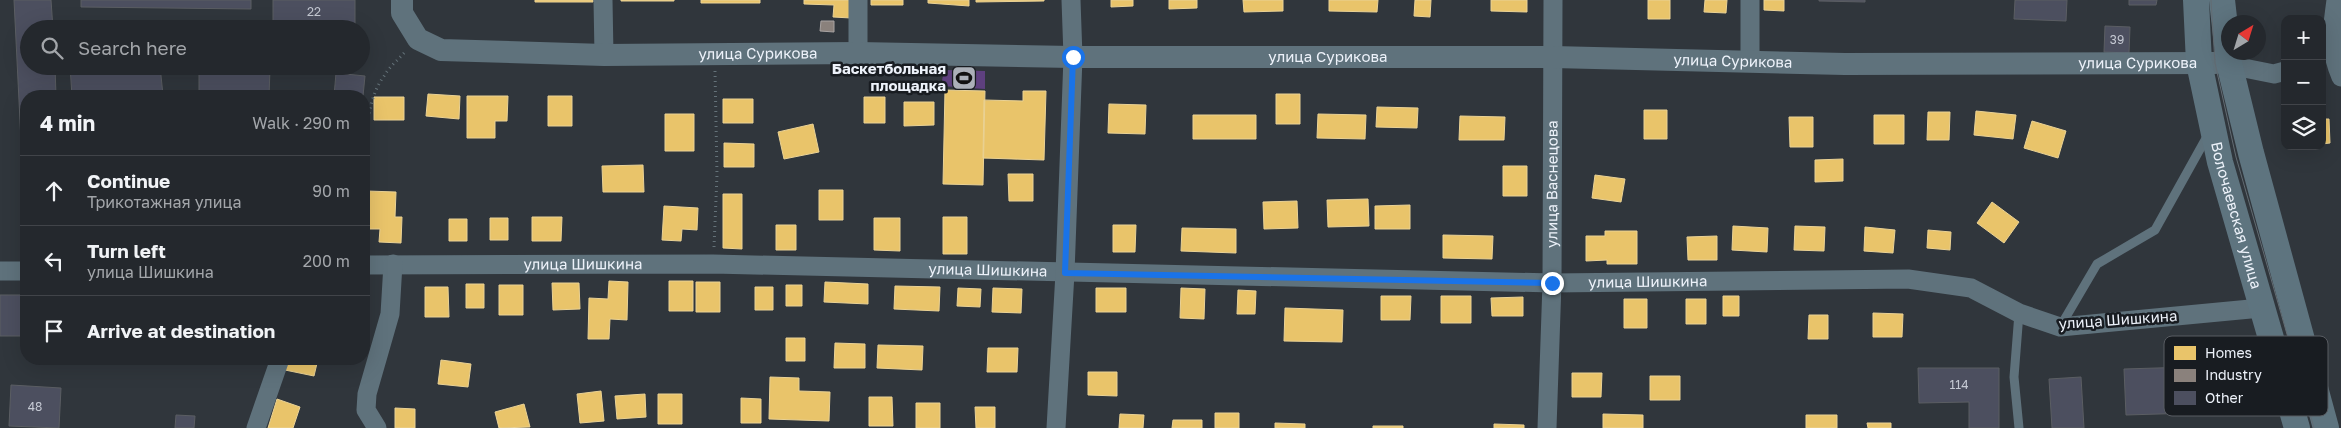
<!DOCTYPE html>
<meta charset="utf-8">
<style>
:root{--surface:#24282d;--page:#2c3035;--text:#f1f3f6;--muted:#a3a6aa;--line:#414449}
body{margin:0;font-family:"Golos Text",sans-serif;background:var(--page);color:var(--text)}
.controls{position:absolute;right:15px;top:15px;display:grid;overflow:hidden;border-radius:10px;box-shadow:0 5px 20px #0002}
.controls button{width:45px;height:45px;display:grid;place-items:center;padding:0;border:0;border-bottom:1px solid var(--line);background:var(--surface);color:var(--text);font:25px sans-serif}
.compass{position:absolute;left:2221px;top:15px;width:45px;height:45px;border-radius:50%;background:var(--surface);box-shadow:0 5px 20px #0002;rotate:38deg}
.stop{position:absolute;width:15px;height:15px;margin:-11px;border:4px solid #1a73e8;border-radius:50%;background:#fff}
.stop.end{background:#1a73e8;border-color:#fff;box-shadow:0 1px 5px #0008}
.list{margin:0;padding:0;list-style:none}
h2{display:flex;justify-content:space-between;align-items:center;height:65px;margin:0;padding:0 20px;font-size:21px}
h2 small{font-size:16px;font-weight:400;color:var(--muted)}
.list li{display:grid;grid-template-columns:32px 1fr auto;gap:15px;align-items:center;box-sizing:border-box;height:70px;padding:0 20px;border-top:1px solid var(--line)}
.list b{display:block;font-size:19px;white-space:nowrap}
.list p{margin:0;font-size:16px;white-space:nowrap;color:var(--muted)}
.list em{font-size:16px;font-style:normal;color:var(--muted)}
.icon{flex:none;width:28px;height:28px;fill:none;stroke:currentColor;stroke-width:2;stroke-linecap:round;stroke-linejoin:round}
.map{position:relative;flex:none;width:2341px;height:428px;overflow:hidden}
.search{position:absolute;background:var(--surface);box-shadow:0 5px 20px #0002;left:20px;top:20px;width:350px;height:55px;display:flex;align-items:center;gap:12px;box-sizing:border-box;padding:0 18px;border-radius:28px;color:var(--muted);font-size:19px}
.panel{position:absolute;background:var(--surface);box-shadow:0 5px 20px #0002;left:20px;top:90px;width:350px;height:275px;border-radius:20px}
.map>svg:first-child{display:block}
</style>
<div class="map">
<svg width="2341" height="428" viewBox="0 0 2341 428">
<rect width="100%" height="100%" fill="#30363c"/>
<path fill="#5e407f" d="M 944,70 L 985,71 L 985,89 L 941,86 Z"/>
<path fill="#e9c46a" stroke="#ead295" d="M 535,0 L 593,0 L 593,2 L 535,2 Z
M 621,0 L 674,0 L 674,1 L 621,1 Z
M 701,0 L 760,0 L 760,3 L 701,3 Z
M 804,0 L 852,0 L 851,18 L 833,17 L 834,5 L 804,4 Z
M 871,0 L 903,0 L 903,5 L 871,5 Z
M 928,0 L 969,0 L 969,6 L 928,3 Z
M 976,0 L 1044,0 L 1044,1 L 976,2 Z
M 1111,0 L 1133,0 L 1133,6 L 1111,7 Z
M 1169,0 L 1197,0 L 1197,8 L 1169,9 Z
M 1243,0 L 1283,0 L 1283,11 L 1244,12 Z
M 1329,0 L 1378,0 L 1377,12 L 1329,11 Z
M 1415,0 L 1431,0 L 1430,17 L 1414,16 Z
M 1491,0 L 1527,0 L 1527,12 L 1491,11 Z
M 1648,0 L 1670,0 L 1670,19 L 1648,19 Z
M 1705,0 L 1727,0 L 1726,13 L 1704,12 Z
M 1764,0 L 1784,0 L 1784,11 L 1764,10 Z
M 945,90 L 985,91 L 983,185 L 943,184 Z
M 1023,91 L 1046,91 L 1044,160 L 983,158 L 984,100 L 1023,101 Z
M 428,94 L 460,96 L 459,119 L 426,116 Z
M 1276,94 L 1300,94 L 1300,124 L 1276,124 Z
M 467,96 L 508,96 L 507,121 L 495,121 L 495,138 L 467,138 Z
M 548,96 L 572,96 L 572,126 L 548,126 Z
M 374,97 L 404,97 L 404,120 L 374,120 Z
M 864,97 L 885,97 L 885,123 L 864,123 Z
M 723,99 L 753,99 L 753,123 L 723,123 Z
M 904,102 L 934,102 L 934,125 L 904,126 Z
M 1109,104 L 1146,105 L 1145,134 L 1108,133 Z
M 1377,107 L 1418,108 L 1417,128 L 1376,127 Z
M 1644,110 L 1667,110 L 1667,139 L 1644,139 Z
M 1976,111 L 2016,115 L 2013,139 L 1974,135 Z
M 1928,112 L 1950,112 L 1949,140 L 1927,140 Z
M 665,114 L 694,114 L 694,151 L 665,151 Z
M 1318,114 L 1366,115 L 1365,139 L 1317,138 Z
M 1193,115 L 1256,115 L 1256,139 L 1193,139 Z
M 1874,115 L 1904,115 L 1904,144 L 1874,144 Z
M 1460,116 L 1505,117 L 1504,140 L 1459,140 Z
M 1789,117 L 1813,117 L 1813,147 L 1790,147 Z
M 2322,119 L 2329,119 L 2330,143 L 2322,144 Z
M 2032,121 L 2066,131 L 2058,158 L 2024,148 Z
M 813,124 L 819,152 L 784,159 L 778,132 Z
M 724,143 L 754,144 L 754,167 L 724,167 Z
M 1843,159 L 1843,181 L 1815,182 L 1815,160 Z
M 643,165 L 644,192 L 603,192 L 602,166 Z
M 1503,166 L 1527,166 L 1527,196 L 1503,196 Z
M 1008,174 L 1033,174 L 1033,201 L 1009,201 Z
M 1595,175 L 1625,179 L 1621,202 L 1592,198 Z
M 819,190 L 843,190 L 843,220 L 819,220 Z
M 367,191 L 396,192 L 395,217 L 402,217 L 401,243 L 379,242 L 380,229 L 366,229 Z
M 723,194 L 742,194 L 742,249 L 723,248 Z
M 1368,199 L 1369,226 L 1328,227 L 1327,200 Z
M 1297,201 L 1298,228 L 1264,229 L 1263,202 Z
M 1992,202 L 2019,222 L 2004,243 L 1977,223 Z
M 1410,205 L 1410,229 L 1375,229 L 1375,206 Z
M 664,206 L 698,208 L 697,230 L 682,229 L 681,241 L 662,240 Z
M 532,217 L 562,217 L 561,241 L 532,241 Z
M 943,217 L 967,217 L 967,254 L 943,254 Z
M 490,218 L 508,218 L 508,240 L 490,240 Z
M 874,218 L 900,218 L 900,251 L 874,250 Z
M 449,219 L 467,219 L 467,241 L 449,241 Z
M 776,225 L 796,225 L 796,250 L 776,250 Z
M 1113,225 L 1136,225 L 1135,252 L 1113,252 Z
M 1733,226 L 1768,228 L 1767,252 L 1732,250 Z
M 1795,226 L 1825,227 L 1824,251 L 1794,250 Z
M 1865,227 L 1895,230 L 1893,253 L 1864,251 Z
M 1182,228 L 1236,229 L 1236,253 L 1181,251 Z
M 1928,230 L 1951,232 L 1950,250 L 1927,248 Z
M 1605,231 L 1637,231 L 1637,264 L 1607,264 L 1607,260 L 1586,261 L 1586,236 L 1605,236 Z
M 1443,235 L 1493,236 L 1492,259 L 1443,258 Z
M 1717,236 L 1717,260 L 1688,260 L 1687,237 Z
M 609,281 L 628,282 L 627,320 L 610,319 L 609,339 L 588,339 L 589,298 L 608,299 Z
M 669,281 L 693,281 L 693,311 L 669,311 Z
M 696,282 L 720,282 L 720,312 L 696,312 Z
M 825,282 L 868,284 L 868,304 L 824,302 Z
M 552,283 L 579,283 L 580,309 L 553,310 Z
M 466,284 L 484,284 L 484,308 L 466,308 Z
M 499,285 L 523,285 L 523,315 L 499,315 Z
M 786,285 L 802,285 L 802,306 L 786,306 Z
M 895,286 L 940,287 L 939,311 L 894,309 Z
M 425,287 L 448,287 L 449,317 L 425,317 Z
M 755,287 L 773,287 L 773,310 L 755,310 Z
M 958,288 L 981,289 L 980,307 L 957,306 Z
M 993,288 L 1022,289 L 1021,313 L 992,312 Z
M 1096,288 L 1126,288 L 1126,312 L 1096,312 Z
M 1181,288 L 1205,289 L 1204,319 L 1180,318 Z
M 1238,290 L 1256,291 L 1255,314 L 1237,314 Z
M 1381,296 L 1411,296 L 1410,320 L 1381,320 Z
M 1441,296 L 1471,296 L 1471,323 L 1441,323 Z
M 1723,296 L 1739,296 L 1739,316 L 1723,316 Z
M 1523,297 L 1523,316 L 1492,316 L 1491,298 Z
M 1624,299 L 1647,299 L 1647,328 L 1624,328 Z
M 1686,299 L 1706,299 L 1706,324 L 1686,324 Z
M 1285,308 L 1343,310 L 1342,342 L 1284,341 Z
M 1873,313 L 1903,314 L 1902,337 L 1873,337 Z
M 1809,315 L 1828,315 L 1828,339 L 1808,339 Z
M 786,338 L 805,338 L 805,361 L 786,361 Z
M 835,343 L 865,344 L 865,368 L 834,368 Z
M 878,345 L 923,346 L 922,370 L 877,368 Z
M 988,348 L 1018,348 L 1017,372 L 987,372 Z
M 287,359 L 318,359 L 314,376 L 285,370 Z
M 441,360 L 471,364 L 468,387 L 438,384 Z
M 1088,372 L 1117,372 L 1117,396 L 1088,395 Z
M 1572,373 L 1602,373 L 1601,397 L 1572,397 Z
M 1650,376 L 1680,376 L 1680,400 L 1650,400 Z
M 770,377 L 799,378 L 799,391 L 830,392 L 829,421 L 769,419 Z
M 601,391 L 604,421 L 580,423 L 577,394 Z
M 645,394 L 646,417 L 617,419 L 615,396 Z
M 658,394 L 682,394 L 682,424 L 658,424 Z
M 869,397 L 892,397 L 893,426 L 869,426 Z
M 741,398 L 761,399 L 761,423 L 741,423 Z
M 277,399 L 300,407 L 293,428 L 268,428 Z
M 916,403 L 940,403 L 940,428 L 916,428 Z
M 524,404 L 530,427 L 499,428 L 495,412 Z
M 975,407 L 995,407 L 995,428 L 976,428 Z
M 395,408 L 415,409 L 415,428 L 395,428 Z
M 1215,413 L 1239,413 L 1239,428 L 1215,428 Z
M 1120,414 L 1144,415 L 1143,428 L 1119,428 Z
M 1603,414 L 1643,415 L 1643,428 L 1603,428 Z
M 1806,415 L 1837,415 L 1837,428 L 1806,428 Z
M 1173,420 L 1202,420 L 1202,428 L 1172,428 Z
M 1275,423 L 1305,424 L 1305,428 L 1275,428 Z
M 1867,423 L 1891,423 L 1891,428 L 1868,428 Z
M 1494,424 L 1524,425 L 1524,428 L 1494,428 Z
M 1373,426 L 1403,426 L 1403,428 L 1373,428 Z"/>
<path fill="#8a817c" stroke="#a8a3a2" d="M 821,21 L 834,21 L 834,32 L 820,31 Z"/>
<path fill="#4c4f5f" stroke="#5b5e63" d="M 14,0 L 51,0 L 53,29 L 29,29 L 29,66 L 55,66 L 56,96 L 26,96 L 26,242 Z
M 81,0 L 251,0 L 251,9 L 81,7 Z
M 273,0 L 355,0 L 355,24 L 273,23 Z
M 1819,0 L 1865,0 L 1865,2 L 1819,1 Z
M 2015,0 L 2067,0 L 2066,21 L 2014,19 Z
M 2129,0 L 2157,0 L 2156,5 L 2129,5 Z
M 2105,26 L 2130,27 L 2129,53 L 2104,52 Z
M 70,66 L 94,66 L 94,71 L 123,69 L 123,66 L 160,66 L 163,95 L 72,96 Z
M 199,68 L 270,69 L 269,96 L 199,96 Z
M 336,73 L 365,76 L 363,96 L 334,96 Z
M 0,295 L 26,295 L 26,336 L 0,336 Z
M 2255,365 L 2257,411 L 2126,415 L 2124,369 Z
M 1918,368 L 1999,368 L 1999,428 L 1969,428 L 1969,402 L 1919,403 Z
M 2081,377 L 2084,428 L 2052,428 L 2049,379 Z
M 11,385 L 61,388 L 59,428 L 9,426 Z
M 176,415 L 195,416 L 194,428 L 175,428 Z"/>
<g fill="none" stroke-linecap="round" stroke-linejoin="round">
<path stroke="#647279" stroke-width="3" stroke-dasharray="1 4" stroke-linecap="butt" d="M 364,163 C 367,134 366,101 384,76 C 389,67 398,60 405,52
M 714,247 L 717,175 L 715,71"/>
<path stroke="#5f727c" stroke-width="9" d="M 2060,327 L 2097,264 L 2155,230 L 2209,133
M 2019,428 L 2014,377 L 2019,313"/>
<g stroke="#5f727c" stroke-width="19">
<path d="M 603,0 L 604,55"/>
<path d="M 2336,0 C 2332,32 2328,46 2341,77"/>
<path d="M 858,53 L 858,0"/>
<path d="M 1750,60 L 1750,0"/>
<path d="M 2219,63 L 2274,74 L 2285,71"/>
<path id="s1" d="M 364,265 L 713,264 L 1552,283 L 1908,279 L 1971,288 L 2019,313 L 2060,327 L 2261,308"/>
<path d="M 0,271 L 26,271"/>
<path d="M 256,428 L 280,359"/>
<path d="M 377,428 L 366,410 L 367,394 L 390,314 L 393,264"/>
<path d="M 1056,428 L 1065,273 L 1073,57 L 1071,0"/>
<path id="s2" d="M 1547,428 L 1552,283 L 1553,0"/>
</g>
<path stroke="#5f727c" stroke-width="22" id="s3" d="M 402,0 L 402,13 L 418,39 L 441,50 L 604,55 L 858,53 L 1073,57 L 1553,57 L 1845,64 L 2215,63"/>
<g stroke="#5e747f" stroke-width="26">
<path id="s4" d="M 2196,0 L 2199,63 L 2220,162 L 2297,428"/>
<path d="M 2222,0 L 2229,63 L 2251,153 L 2326,428"/>
</g>
<path stroke="#636c73" stroke-width="1" d="M 2211,0 L 2215,63 L 2236,157 L 2314,428"/>
</g>
<g fill="none" stroke-linecap="round" stroke-linejoin="round">
<path stroke="#1a73e8" stroke-width="6" d="M 1073,57 L 1065,273 L 1552,283"/>
</g>
<defs>
<symbol id="stadium-square" viewBox="-11 -11 22 22"><rect x="-9" y="-9" width="18" height="18" rx="4" fill="#abb0b8" stroke="#181c21"/><path d="M0-5a6.5 5 0 1 0 0 10a6.5 5 0 1 0 0-10ZM-3.5-1.8h7v3.6h-7Z" fill="#111"/></symbol>
</defs>
<g fill-rule="evenodd">
<use href="#stadium-square" x="950" y="64" width="28" height="28"/>
</g>
<g text-anchor="middle" stroke-width="5" stroke-linejoin="round" paint-order="stroke">
<g font-size="12" fill="#c5c9d3">
<text x="314" y="16">22</text>
<text x="2117" y="44">39</text>
<text x="1959" y="389">114</text>
<text x="35" y="411">48</text>
</g>
<g font-size="15" fill="#edf2fa" stroke="#181c21">
<text dy="5" stroke="none"><textPath href="#s3" startOffset="386">улица Сурикова</textPath></text>
<text dy="5" stroke="none"><textPath href="#s3" startOffset="956">улица Сурикова</textPath></text>
<text dy="5" stroke="none"><textPath href="#s3" startOffset="1361">улица Сурикова</textPath></text>
<text dy="5" stroke="none"><textPath href="#s3" startOffset="1766">улица Сурикова</textPath></text>
<text dy="5" stroke="none"><textPath href="#s2" startOffset="244">улица Васнецова</textPath></text>
<text dy="5" stroke="none"><textPath href="#s4" startOffset="220">Волочаевская улица</textPath></text>
<text dy="5" stroke="none"><textPath href="#s1" startOffset="219">улица Шишкина</textPath></text>
<text dy="5" stroke="none"><textPath href="#s1" startOffset="624">улица Шишкина</textPath></text>
<text dy="5" stroke="none"><textPath href="#s1" startOffset="1284">улица Шишкина</textPath></text>
<text transform="translate(2118 320) rotate(-4)" y="5">улица Шишкина</text>
</g>
<g font-size="15" font-weight="bold" fill="#edf2fa" stroke="#181c21" text-anchor="end">
<text x="946" y="74">Баскетбольная<tspan x="946" dy="17">площадка</tspan></text>
</g>
</g>
<rect x="2164" y="336" width="164" height="80" rx="8" fill="#181c21" stroke="#585c62" stroke-width="1"/>
<rect x="2174" y="346" width="22" height="14" fill="#e9c46a"/>
<rect x="2174" y="369" width="22" height="13" fill="#8a817c"/>
<rect x="2174" y="391" width="22" height="14" fill="#4c4f5f"/>
<g font-size="14" fill="#edf2fa">
<text x="2205" y="358">Homes</text>
<text x="2205" y="380">Industry</text>
<text x="2205" y="403">Other</text>
</g>
</svg>
<div class="controls">
<button>+</button>
<button>−</button>
<button><svg class="icon" aria-label="layers" viewBox="0 0 24 24"><path d="M12 4l9 5-9 5-9-5zM3 14l9 5 9-5"/></svg></button>
</div>
<svg class="compass" viewBox="-18 -18 36 36"><path d="M0-13l5 13h-10z" fill="#e53935"/><path d="M0 13l5-13h-10z" fill="#a3a6aa"/></svg>
<div class="stop" style="left:1073px;top:57px"></div>
<div class="stop end" style="left:1552px;top:283px"></div>
<div class="search"><svg class="icon" aria-label="search" viewBox="0 0 24 24"><circle cx="10" cy="10" r="6"/><path d="M15 15l6 6"/></svg>Search here</div>
<section class="panel">
<h2>4 min<small>Walk · 290 m</small></h2>
<ul class="list">
<li><svg class="icon" aria-label="ahead" viewBox="0 0 24 24"><path d="M12 20V5M6 11l6-6 6 6"/></svg><div><b>Continue</b><p>Трикотажная улица</p></div><em>90 m</em></li>
<li><svg class="icon" aria-label="left" viewBox="0 0 24 24"><path d="M17 20v-9H6M10 6l-5 5 5 5"/></svg><div><b>Turn left</b><p>улица Шишкина</p></div><em>200 m</em></li>
<li><svg class="icon" aria-label="arrive" viewBox="0 0 24 24"><path d="M6 21V4h12l-3 4 3 4H6"/></svg><div><b>Arrive at destination</b></div></li>
</ul>
</section>
</div>
